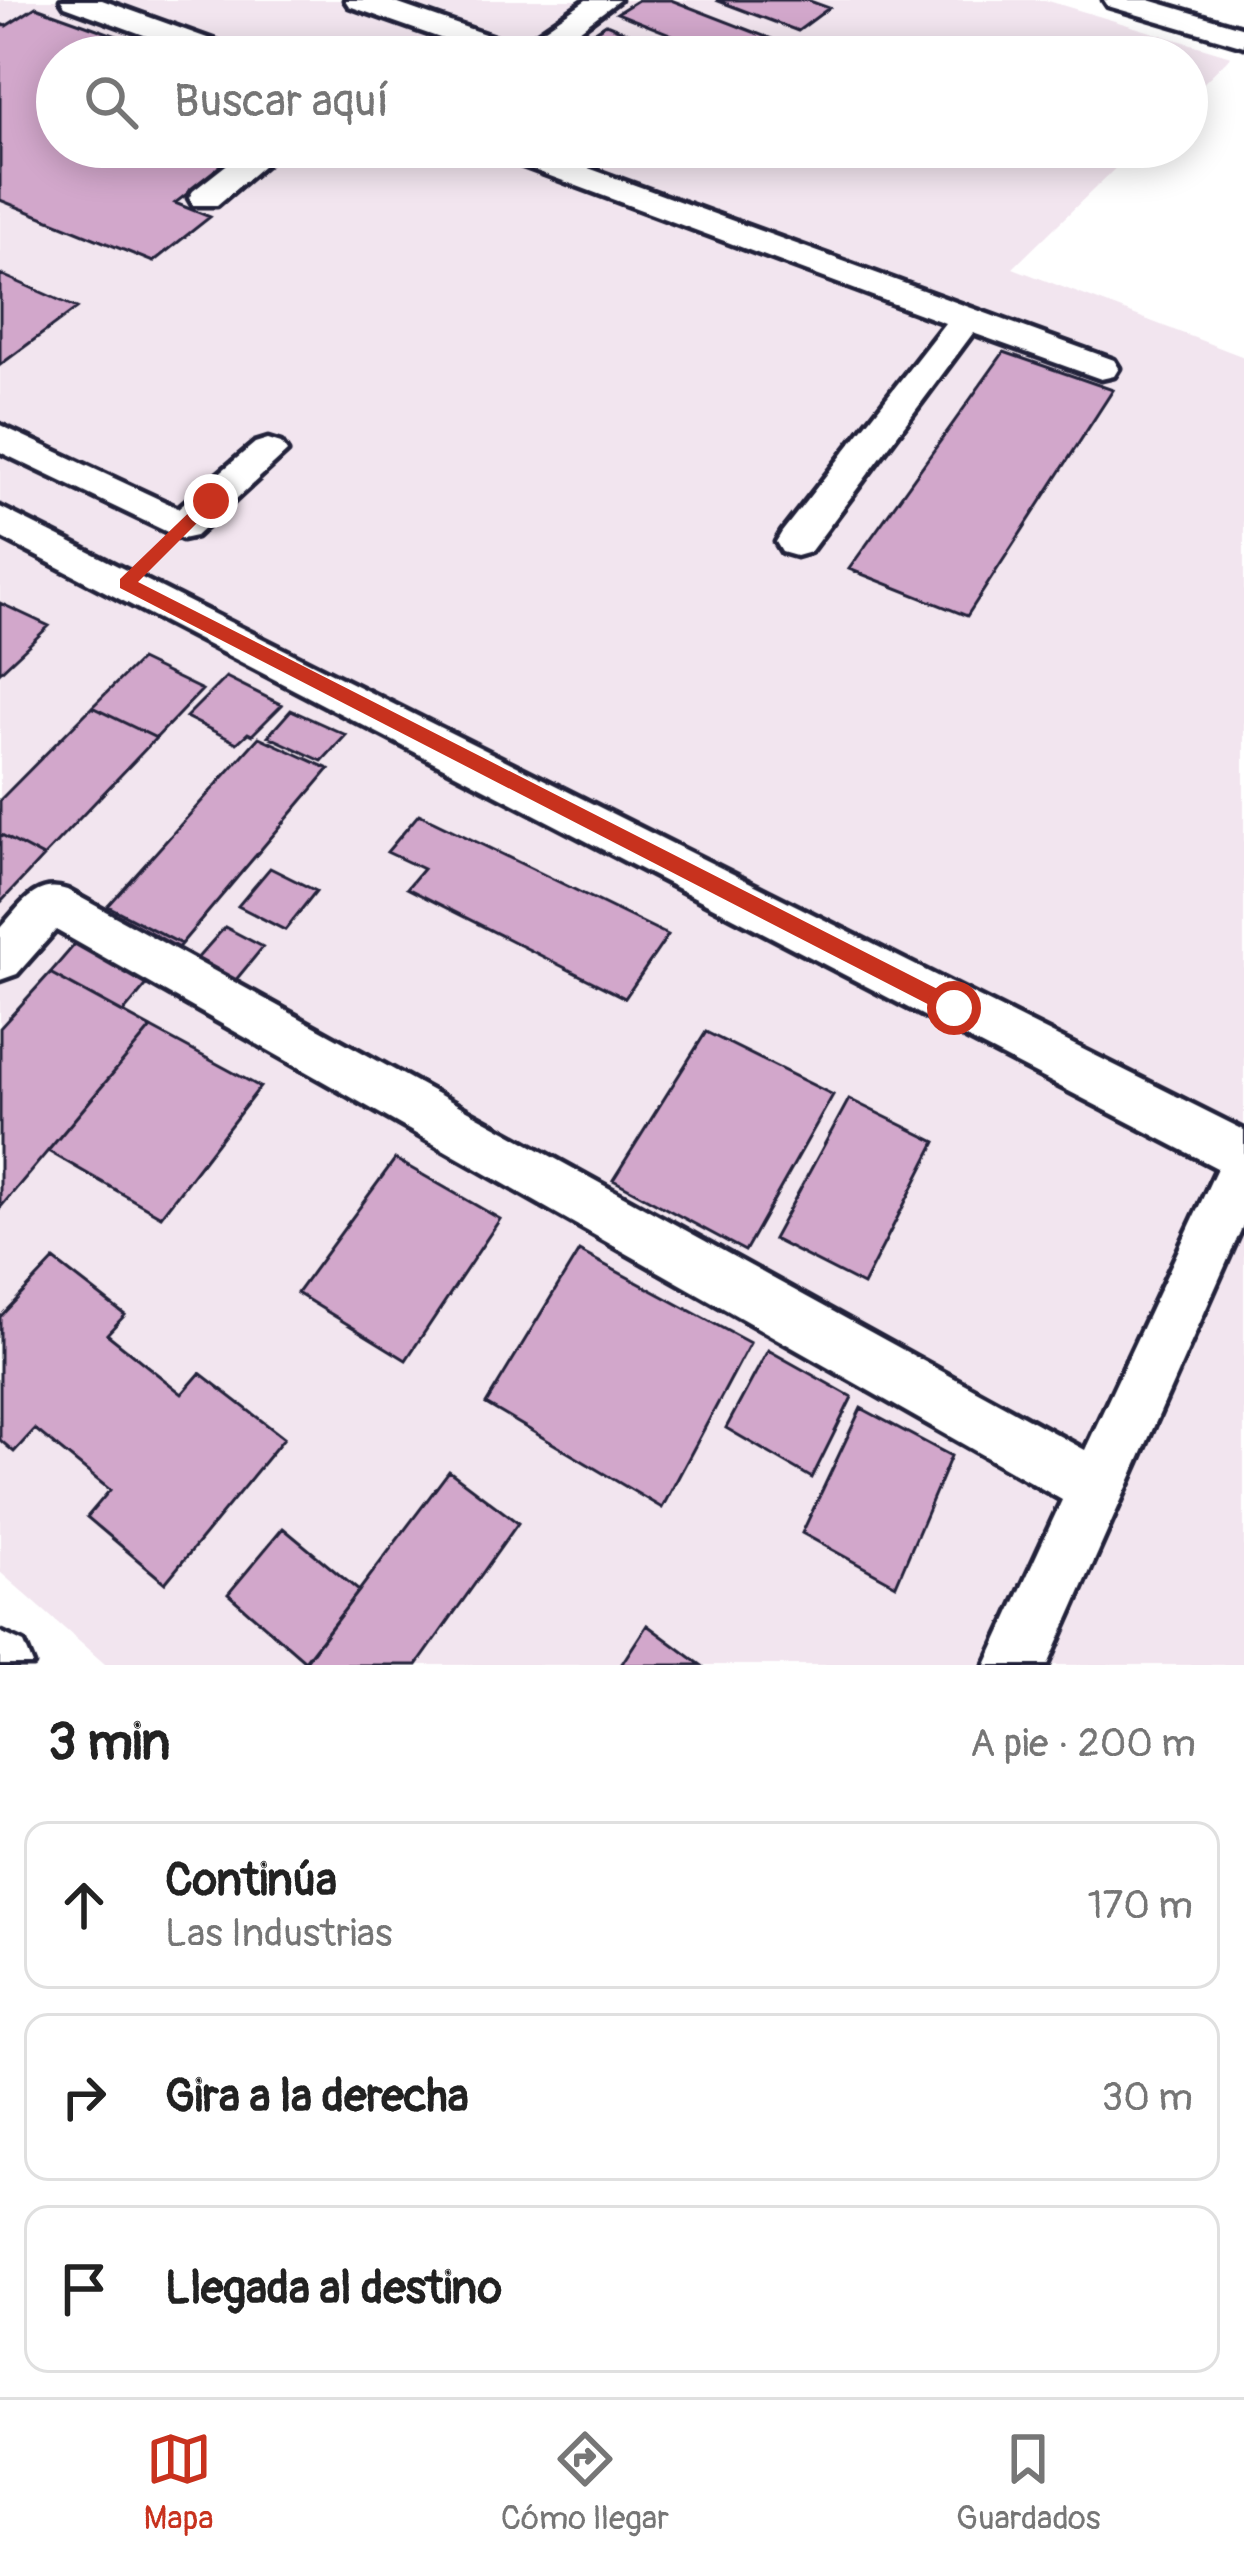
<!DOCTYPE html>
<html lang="es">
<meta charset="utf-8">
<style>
:root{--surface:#fff;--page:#f2f2f2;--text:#222;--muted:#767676;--line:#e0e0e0;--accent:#c8321e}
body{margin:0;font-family:Pangolin,sans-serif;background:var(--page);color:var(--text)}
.stop{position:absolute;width:36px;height:36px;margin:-27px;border:9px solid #c8321e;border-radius:50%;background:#fff}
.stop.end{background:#c8321e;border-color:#fff;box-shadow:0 3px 12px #0008}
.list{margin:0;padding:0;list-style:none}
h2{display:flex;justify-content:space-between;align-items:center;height:156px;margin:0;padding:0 48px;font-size:51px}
h2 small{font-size:39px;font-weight:400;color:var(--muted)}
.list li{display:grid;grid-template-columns:78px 1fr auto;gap:36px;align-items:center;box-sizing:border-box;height:168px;margin:0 24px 24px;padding:0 24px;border:3px solid var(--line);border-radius:24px}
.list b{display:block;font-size:45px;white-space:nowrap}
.list p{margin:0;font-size:39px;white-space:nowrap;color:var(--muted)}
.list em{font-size:39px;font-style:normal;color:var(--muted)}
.icon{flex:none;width:66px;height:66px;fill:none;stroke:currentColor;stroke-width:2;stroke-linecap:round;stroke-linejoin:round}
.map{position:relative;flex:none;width:1244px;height:1665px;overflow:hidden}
.search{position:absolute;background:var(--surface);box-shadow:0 6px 30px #0003;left:36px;right:36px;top:36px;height:132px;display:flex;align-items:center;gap:30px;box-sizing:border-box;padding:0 42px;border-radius:66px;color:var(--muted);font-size:45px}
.sheet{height:732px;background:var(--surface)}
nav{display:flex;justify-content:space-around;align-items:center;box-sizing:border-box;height:168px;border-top:3px solid var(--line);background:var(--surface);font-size:33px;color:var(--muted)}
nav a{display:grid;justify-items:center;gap:6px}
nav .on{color:var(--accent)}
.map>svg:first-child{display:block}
</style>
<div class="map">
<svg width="1244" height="1665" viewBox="0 0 1244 1665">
<rect width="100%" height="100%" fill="#fff"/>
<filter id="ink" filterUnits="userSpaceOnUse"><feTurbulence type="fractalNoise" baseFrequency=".00833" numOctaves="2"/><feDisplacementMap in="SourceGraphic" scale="24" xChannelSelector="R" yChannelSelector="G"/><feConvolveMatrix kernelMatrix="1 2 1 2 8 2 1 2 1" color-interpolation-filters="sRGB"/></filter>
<g filter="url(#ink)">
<path fill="#f2e5ef" d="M 0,0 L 1045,0 L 1231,56 L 1187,99 L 1187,57 L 57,57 L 57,147 L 1137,147 L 1013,268 L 1244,357 L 1244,1665 L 106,1665 L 0,1572 Z"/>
<path fill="#d2a7cb" stroke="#22223b" stroke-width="3" d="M 638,0 L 671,0 L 795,48 L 783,57 L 727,57 L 617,13 Z
M 716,0 L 807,0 L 829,8 L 798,31 Z
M 36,7 L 175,57 L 57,57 L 57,147 L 248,147 L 175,203 L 210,217 L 153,262 L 0,200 L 0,24 L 6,26 Z
M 606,24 L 686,57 L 596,57 L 571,47 Z
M 0,274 L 77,308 L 0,365 Z
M 1004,352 L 1113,390 L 967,616 L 849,569 Z
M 0,603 L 49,626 L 0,672 Z
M 140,660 L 202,690 L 156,738 L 92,707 Z
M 226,677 L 282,705 L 252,735 L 248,733 L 237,743 L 186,717 Z
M 92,707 L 156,738 L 43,857 L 0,834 L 0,800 Z
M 291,710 L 346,735 L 322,761 L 268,736 Z
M 259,737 L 329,769 L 181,944 L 108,906 Z
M 419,814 L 668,935 L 625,998 L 407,888 L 423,869 L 387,852 Z
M 0,834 L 43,857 L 1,902 L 0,902 Z
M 270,868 L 316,891 L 285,930 L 238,906 Z
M 108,906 L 181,944 L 123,1013 L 50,973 Z
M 225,927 L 263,947 L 225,993 L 186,971 Z
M 50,973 L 151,1028 L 0,1208 L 0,1028 Z
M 151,1028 L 260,1087 L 161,1216 L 48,1151 Z
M 706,1032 L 833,1095 L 745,1251 L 613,1180 Z
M 849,1099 L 936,1142 L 863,1285 L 773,1239 Z
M 395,1159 L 500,1219 L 406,1360 L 297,1293 Z
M 579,1251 L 750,1343 L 662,1508 L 486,1404 Z
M 54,1260 L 125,1315 L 107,1334 L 182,1394 L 200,1373 L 284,1438 L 165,1583 L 87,1517 L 110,1490 L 35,1429 L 14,1452 L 0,1440 L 0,1317 Z
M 768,1350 L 852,1397 L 812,1478 L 726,1428 Z
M 861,1408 L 951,1456 L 896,1585 L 802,1533 Z
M 449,1471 L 518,1523 L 417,1665 L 303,1665 Z
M 283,1528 L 359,1591 L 305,1661 L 228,1594 Z
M 647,1625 L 701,1665 L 621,1665 Z"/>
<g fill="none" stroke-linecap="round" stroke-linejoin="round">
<defs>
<path id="minor" d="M 61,0 L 102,0 L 243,51 L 247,57 L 204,57 L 65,6 Z
M 345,0 L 387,0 L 519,46 L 586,0 L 619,0 L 543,57 L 494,57 L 349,6 Z
M 1104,0 L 1149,0 L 1244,28 L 1244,46 L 1108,6 Z
M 249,147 L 285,147 L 217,205 L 193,205 L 189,198 L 193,191 Z
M 486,147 L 531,147 L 1114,360 L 1119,368 L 1114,376 L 1101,379 L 973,333 L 810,552 L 796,556 L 782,552 L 776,542 L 782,532 L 945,323 L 491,154 Z
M 0,425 L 178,508 L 255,443 L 268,439 L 281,443 L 287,452 L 196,536 L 182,539 L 0,452 Z
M 0,507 L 1244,1130 L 1244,1223 L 1048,1665 L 986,1665 L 1062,1500 L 56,930 L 17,974 L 0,980 L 0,928 C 21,906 35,879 67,890 L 1085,1450 L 1217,1168 L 0,537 Z
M 0,1632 L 24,1643 L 33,1665 L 0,1665 Z"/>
</defs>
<use href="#minor" stroke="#22223b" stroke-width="9"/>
<use href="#minor" fill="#fff" fill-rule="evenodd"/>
</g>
</g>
<path fill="#c8321e" d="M 205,497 L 219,501 L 138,582 L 961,1001 L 961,1014 L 947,1014 L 120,588 L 120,579 Z"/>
</svg>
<div class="stop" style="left:954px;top:1008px"></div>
<div class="stop end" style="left:211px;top:501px"></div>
<div class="search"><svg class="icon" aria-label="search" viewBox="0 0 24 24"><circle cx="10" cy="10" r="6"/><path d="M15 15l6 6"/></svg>Buscar aquí</div>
</div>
<section class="sheet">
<h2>3 min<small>A pie · 200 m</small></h2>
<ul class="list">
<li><svg class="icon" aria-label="ahead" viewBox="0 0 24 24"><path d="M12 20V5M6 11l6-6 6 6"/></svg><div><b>Continúa</b><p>Las Industrias</p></div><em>170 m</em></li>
<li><svg class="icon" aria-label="right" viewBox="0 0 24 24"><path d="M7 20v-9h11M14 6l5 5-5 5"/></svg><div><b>Gira a la derecha</b></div><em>30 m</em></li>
<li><svg class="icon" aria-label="arrive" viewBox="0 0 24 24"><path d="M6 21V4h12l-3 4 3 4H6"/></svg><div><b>Llegada al destino</b></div></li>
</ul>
</section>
<nav>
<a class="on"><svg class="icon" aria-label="map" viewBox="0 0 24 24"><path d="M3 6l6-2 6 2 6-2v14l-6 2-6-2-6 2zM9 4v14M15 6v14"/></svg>Mapa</a>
<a><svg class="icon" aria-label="directions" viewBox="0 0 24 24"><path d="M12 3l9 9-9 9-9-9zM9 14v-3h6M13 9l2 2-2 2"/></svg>Cómo llegar</a>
<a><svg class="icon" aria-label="saved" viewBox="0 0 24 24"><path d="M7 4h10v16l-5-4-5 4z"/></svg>Guardados</a>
</nav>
